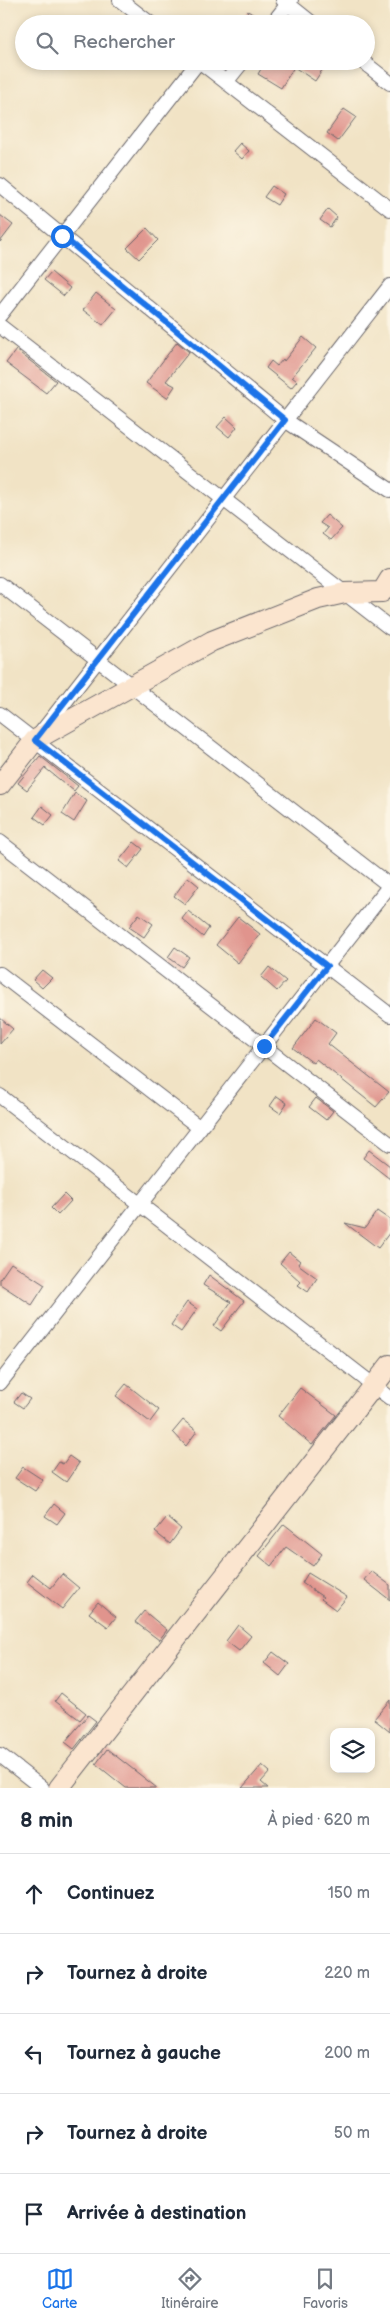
<!DOCTYPE html>
<html lang="fr">
<meta charset="utf-8">
<style>
:root{--surface:#fff;--page:#f6f6f7;--text:#1f2937;--muted:#747a83;--line:#e0e1e3;--accent:#1a73e8}
body{margin:0;font-family:"Balsamiq Sans",sans-serif;background:var(--page);color:var(--text)}
.controls{position:absolute;right:15px;bottom:15px;display:grid;overflow:hidden;border-radius:10px;box-shadow:0 2px 8px #0003}
.controls button{width:45px;height:45px;display:grid;place-items:center;padding:0;border:0;border-bottom:1px solid var(--line);background:var(--surface);color:var(--text);font:25px sans-serif}
.stop{position:absolute;width:15px;height:15px;margin:-11px;border:4px solid #1a73e8;border-radius:50%;background:#fff}
.stop.end{background:#1a73e8;border-color:#fff;box-shadow:0 1px 5px #0008}
.list{margin:0;padding:0;list-style:none}
h2{display:flex;justify-content:space-between;align-items:center;height:65px;margin:0;padding:0 20px;font-size:21px}
h2 small{font-size:16px;font-weight:400;color:var(--muted)}
.list li{display:grid;grid-template-columns:32px 1fr auto;gap:15px;align-items:center;box-sizing:border-box;height:80px;padding:0 20px;border-top:1px solid var(--line)}
.list b{display:block;font-size:19px;white-space:nowrap}
.list em{font-size:16px;font-style:normal;color:var(--muted)}
.icon{flex:none;width:28px;height:28px;fill:none;stroke:currentColor;stroke-width:2;stroke-linecap:round;stroke-linejoin:round}
.map{position:relative;flex:none;width:390px;height:1788px;overflow:hidden}
.search{position:absolute;background:var(--surface);box-shadow:0 2px 8px #0003;left:15px;right:15px;top:15px;height:55px;display:flex;align-items:center;gap:12px;box-sizing:border-box;padding:0 18px;border-radius:28px;color:var(--muted);font-size:19px}
.sheet{height:465px;background:var(--surface)}
nav{display:flex;justify-content:space-around;align-items:center;box-sizing:border-box;height:70px;border-top:1px solid var(--line);background:var(--surface);font-size:14px;color:var(--muted)}
nav a{display:grid;justify-items:center;gap:2px}
nav .on{color:var(--accent)}
.map>svg:first-child{display:block}
</style>
<div class="map">
<svg width="390" height="1788" viewBox="0 0 390 1788">
<rect width="100%" height="100%" fill="#fcf5e5"/>
<filter id="ink" filterUnits="userSpaceOnUse"><feTurbulence type="fractalNoise" baseFrequency=".02" numOctaves="2"/><feDisplacementMap in="SourceGraphic" scale="10" xChannelSelector="R" yChannelSelector="G"/><feConvolveMatrix kernelMatrix="1 2 1 2 8 2 1 2 1" color-interpolation-filters="sRGB"/></filter>
<filter id="wash" filterUnits="userSpaceOnUse"><feTurbulence type="fractalNoise" baseFrequency=".0096" numOctaves="4" result="noise"/><feDisplacementMap in="SourceGraphic" scale="20" xChannelSelector="R" yChannelSelector="G"/><feGaussianBlur stdDeviation="1.12" result="paint"/><feColorMatrix in="noise" values="0 0 0 0 0 0 0 0 0 0 0 0 0 0 0 0 0 1.4 0 .05"/><feComposite in="paint" operator="in"/></filter>
<g filter="url(#wash)">
<rect width="100%" height="100%" fill="#f1e3c5"/>
<g id="blocks">
<path fill="#e0948d" d="M 248,11 L 264,22 L 263,24 L 240,24 Z
M 266,61 L 328,61 L 315,81 L 294,67 L 281,88 L 258,74 Z
M 344,109 L 356,117 L 338,141 L 327,133 Z
M 240,143 L 249,151 L 242,159 L 233,151 Z
M 272,186 L 284,194 L 277,205 L 264,197 Z
M 328,209 L 337,217 L 330,227 L 320,220 Z
M 0,215 L 13,225 L 0,242 Z
M 147,228 L 158,240 L 139,259 L 127,248 Z
M 51,272 L 70,288 L 64,296 L 44,280 Z
M 96,293 L 116,309 L 103,325 L 83,310 Z
M 303,337 L 316,348 L 292,377 L 297,381 L 291,388 L 266,368 L 271,361 L 277,366 L 283,359 L 284,361 Z
M 177,342 L 189,352 L 166,381 L 175,386 L 167,398 L 146,383 Z
M 16,350 L 56,381 L 46,393 L 6,363 Z
M 226,417 L 237,427 L 229,437 L 217,427 Z
M 327,515 L 342,528 L 331,540 L 323,534 L 328,528 L 320,523 Z
M 40,756 L 78,786 L 74,791 L 45,768 L 27,790 L 18,783 Z
M 75,793 L 87,801 L 74,822 L 62,814 Z
M 42,806 L 53,815 L 45,825 L 34,817 Z
M 134,842 L 143,849 L 128,868 L 119,861 Z
M 188,877 L 199,886 L 185,904 L 174,896 Z
M 188,911 L 209,928 L 203,937 L 182,919 Z
M 139,914 L 153,924 L 144,937 L 129,927 Z
M 238,917 L 260,934 L 238,963 L 216,945 Z
M 175,947 L 189,957 L 182,967 L 168,957 Z
M 269,967 L 286,981 L 277,991 L 261,977 Z
M 42,970 L 52,978 L 42,988 L 33,980 Z
M 0,1018 L 13,1029 L 0,1044 Z
M 316,1018 L 336,1033 L 328,1044 L 389,1092 L 376,1107 L 316,1059 L 313,1063 L 293,1048 Z
M 277,1096 L 287,1103 L 280,1113 L 270,1106 Z
M 316,1098 L 333,1111 L 326,1120 L 309,1107 Z
M 369,1150 L 390,1166 L 390,1179 L 363,1158 Z
M 64,1194 L 71,1201 L 58,1215 L 51,1208 Z
M 377,1211 L 390,1220 L 390,1232 L 378,1248 L 345,1223 L 365,1228 Z
M 289,1252 L 300,1261 L 298,1264 L 317,1278 L 308,1292 L 298,1285 L 301,1282 L 280,1263 Z
M 11,1263 L 45,1285 L 32,1305 L 0,1284 L 0,1279 Z
M 209,1275 L 244,1301 L 221,1331 L 214,1326 L 231,1302 L 203,1285 Z
M 187,1302 L 197,1309 L 181,1332 L 171,1325 Z
M 126,1384 L 159,1410 L 150,1422 L 116,1396 Z
M 300,1388 L 336,1415 L 312,1445 L 278,1416 Z
M 21,1393 L 30,1399 L 23,1408 L 14,1402 Z
M 183,1420 L 197,1431 L 186,1446 L 173,1432 Z
M 69,1456 L 79,1463 L 66,1482 L 52,1472 L 59,1462 L 63,1464 Z
M 23,1467 L 43,1480 L 35,1491 L 15,1478 Z
M 54,1504 L 65,1513 L 57,1524 L 45,1516 Z
M 167,1517 L 181,1529 L 170,1544 L 155,1532 Z
M 284,1524 L 322,1554 L 313,1566 L 286,1547 L 271,1566 L 259,1556 Z
M 371,1571 L 390,1585 L 390,1600 L 364,1580 Z
M 308,1573 L 347,1597 L 336,1610 L 321,1599 L 323,1597 L 302,1583 Z
M 33,1574 L 51,1588 L 62,1574 L 79,1588 L 62,1609 L 27,1582 Z
M 98,1602 L 116,1617 L 108,1627 L 89,1613 Z
M 144,1611 L 167,1630 L 159,1640 L 135,1622 Z
M 238,1625 L 251,1636 L 239,1651 L 226,1641 Z
M 273,1652 L 289,1664 L 280,1676 L 264,1663 Z
M 61,1693 L 86,1713 L 80,1720 L 55,1701 Z
M 390,1700 L 390,1732 L 374,1719 Z
M 88,1715 L 96,1721 L 74,1749 L 65,1742 Z
M 107,1749 L 157,1788 L 126,1788 L 96,1764 Z
M 262,1765 L 270,1772 L 261,1782 L 268,1788 L 242,1788 Z"/>
</g>
</g>
<g filter="url(#ink)">
<use href="#blocks" fill-opacity="0" stroke="#6a666b" stroke-width="1"/>
<g fill="none" stroke-linecap="round" stroke-linejoin="round">
<defs>
<path id="street" d="M 120,0 L 151,24
M 283,0 L 313,24
M 272,24 L 291,0
M 199,61 L 390,209
M 362,61 L 390,83
M 226,82 L 243,61
M 0,185 L 285,420 L 390,490
M 0,315 L 199,61
M 0,326 L 390,628
M 0,584 L 390,886
M 0,714 L 390,1015
M 40,734 L 390,286
M 0,842 L 390,1144
M 0,974 L 200,1128
M 0,1096 L 390,1398
M 0,1383 L 390,885
M 0,1755 L 42,1788"/>
<path id="secondary" d="M 0,785 L 35,740 L 212,641 L 318,599 L 345,593 L 382,592 L 390,579
M 59,1788 L 390,1365"/>
</defs>
<use href="#street" stroke="#6a666b" stroke-width="16"/>
<use href="#secondary" stroke="#6a666b" stroke-width="22"/>
<use href="#street" stroke="#fff" stroke-width="14"/>
<use href="#secondary" stroke="#fbe5cf" stroke-width="20"/>
</g>
</g>
<g fill="none" stroke-linecap="round" stroke-linejoin="round" filter="url(#ink)">
<path stroke="#1a73e8" stroke-width="6" d="M 62,236 L 285,420 L 35,740 L 327,966 L 264,1046"/>
</g>
</svg>
<div class="controls">
<button><svg class="icon" aria-label="layers" viewBox="0 0 24 24"><path d="M12 4l9 5-9 5-9-5zM3 14l9 5 9-5"/></svg></button>
</div>
<div class="stop" style="left:62px;top:236px"></div>
<div class="stop end" style="left:264px;top:1046px"></div>
<div class="search"><svg class="icon" aria-label="search" viewBox="0 0 24 24"><circle cx="10" cy="10" r="6"/><path d="M15 15l6 6"/></svg>Rechercher</div>
</div>
<section class="sheet">
<h2>8 min<small>À pied · 620 m</small></h2>
<ul class="list">
<li><svg class="icon" aria-label="ahead" viewBox="0 0 24 24"><path d="M12 20V5M6 11l6-6 6 6"/></svg><div><b>Continuez</b></div><em>150 m</em></li>
<li><svg class="icon" aria-label="right" viewBox="0 0 24 24"><path d="M7 20v-9h11M14 6l5 5-5 5"/></svg><div><b>Tournez à droite</b></div><em>220 m</em></li>
<li><svg class="icon" aria-label="left" viewBox="0 0 24 24"><path d="M17 20v-9H6M10 6l-5 5 5 5"/></svg><div><b>Tournez à gauche</b></div><em>200 m</em></li>
<li><svg class="icon" aria-label="right" viewBox="0 0 24 24"><path d="M7 20v-9h11M14 6l5 5-5 5"/></svg><div><b>Tournez à droite</b></div><em>50 m</em></li>
<li><svg class="icon" aria-label="arrive" viewBox="0 0 24 24"><path d="M6 21V4h12l-3 4 3 4H6"/></svg><div><b>Arrivée à destination</b></div></li>
</ul>
</section>
<nav>
<a class="on"><svg class="icon" aria-label="map" viewBox="0 0 24 24"><path d="M3 6l6-2 6 2 6-2v14l-6 2-6-2-6 2zM9 4v14M15 6v14"/></svg>Carte</a>
<a><svg class="icon" aria-label="directions" viewBox="0 0 24 24"><path d="M12 3l9 9-9 9-9-9zM9 14v-3h6M13 9l2 2-2 2"/></svg>Itinéraire</a>
<a><svg class="icon" aria-label="saved" viewBox="0 0 24 24"><path d="M7 4h10v16l-5-4-5 4z"/></svg>Favoris</a>
</nav>
